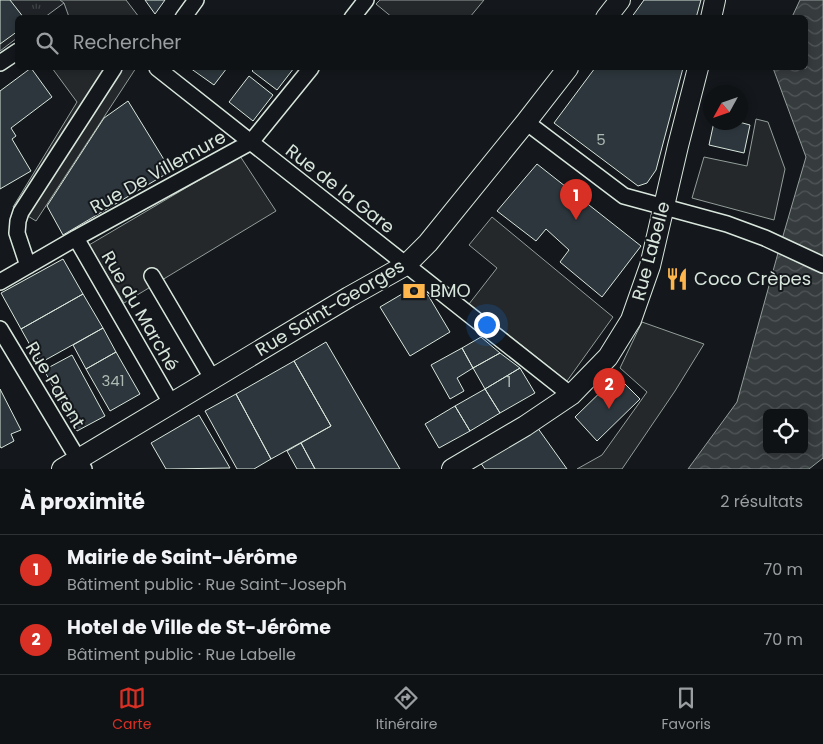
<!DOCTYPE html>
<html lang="fr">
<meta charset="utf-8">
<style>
:root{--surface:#0f1215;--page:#1d2022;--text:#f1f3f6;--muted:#9b9ea0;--line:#2f3234;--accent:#d93025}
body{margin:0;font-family:Poppins,sans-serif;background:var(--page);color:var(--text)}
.controls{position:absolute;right:15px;bottom:15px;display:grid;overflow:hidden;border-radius:8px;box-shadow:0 2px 8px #0003}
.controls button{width:45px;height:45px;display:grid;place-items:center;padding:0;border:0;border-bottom:1px solid var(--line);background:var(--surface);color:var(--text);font:25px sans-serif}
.compass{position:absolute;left:703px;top:85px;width:45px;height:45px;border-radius:50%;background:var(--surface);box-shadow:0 2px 8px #0003;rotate:230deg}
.you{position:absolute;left:486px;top:324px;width:18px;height:18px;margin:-12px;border:4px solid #fff;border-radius:50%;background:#1a73e8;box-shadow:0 0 0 8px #1a73e833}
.badge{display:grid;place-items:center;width:32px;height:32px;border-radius:50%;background:var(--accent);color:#fff;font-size:16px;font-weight:700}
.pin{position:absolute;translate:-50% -41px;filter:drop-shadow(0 1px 2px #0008)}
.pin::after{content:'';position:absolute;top:26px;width:18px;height:15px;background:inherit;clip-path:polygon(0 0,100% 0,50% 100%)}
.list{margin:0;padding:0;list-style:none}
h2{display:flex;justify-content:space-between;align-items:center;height:65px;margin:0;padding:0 20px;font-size:21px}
h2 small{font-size:16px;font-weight:400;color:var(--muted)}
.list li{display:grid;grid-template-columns:32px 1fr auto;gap:15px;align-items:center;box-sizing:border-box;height:70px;padding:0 20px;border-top:1px solid var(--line)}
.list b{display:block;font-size:19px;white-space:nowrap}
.list p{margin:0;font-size:16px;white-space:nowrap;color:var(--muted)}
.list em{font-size:16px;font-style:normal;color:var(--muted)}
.icon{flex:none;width:28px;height:28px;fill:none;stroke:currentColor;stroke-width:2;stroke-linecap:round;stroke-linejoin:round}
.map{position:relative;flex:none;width:823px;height:469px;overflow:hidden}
.search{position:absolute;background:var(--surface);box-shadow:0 2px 8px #0003;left:15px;right:15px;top:15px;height:55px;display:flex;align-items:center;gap:12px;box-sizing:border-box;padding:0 18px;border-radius:8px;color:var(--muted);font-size:19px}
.sheet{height:205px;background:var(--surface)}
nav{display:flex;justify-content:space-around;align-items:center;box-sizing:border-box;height:70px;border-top:1px solid var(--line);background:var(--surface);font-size:14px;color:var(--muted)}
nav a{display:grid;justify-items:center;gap:2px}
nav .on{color:var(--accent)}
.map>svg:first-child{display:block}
</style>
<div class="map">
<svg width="823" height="469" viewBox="0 0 823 469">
<defs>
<pattern id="park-tufts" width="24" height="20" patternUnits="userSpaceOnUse" patternTransform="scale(1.25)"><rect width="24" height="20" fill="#202428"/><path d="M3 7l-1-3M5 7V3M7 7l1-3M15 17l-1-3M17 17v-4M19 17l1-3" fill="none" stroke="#404447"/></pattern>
<pattern id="water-waves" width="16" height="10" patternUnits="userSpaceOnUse" patternTransform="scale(1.25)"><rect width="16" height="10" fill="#363b3e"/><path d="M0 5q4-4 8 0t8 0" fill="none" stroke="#525759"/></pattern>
</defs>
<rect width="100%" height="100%" fill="#14181c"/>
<path fill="url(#park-tufts)" stroke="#939e99" d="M 0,0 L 68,0 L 45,17 L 18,18 L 17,38 L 0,51 Z"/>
<path fill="#24282b" stroke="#939e99" d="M 60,0 L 126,0 L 139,17 L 69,17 L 64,3 Z
M 380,0 L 484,0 L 470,17 L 393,18 L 376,4 Z
M 52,68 L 136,68 L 36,221 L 13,207 L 77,102 Z
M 756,119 L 768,122 L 785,169 L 774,220 L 692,198 L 704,157 L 747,166 Z
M 240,156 L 276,211 L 124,303 L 89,245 Z
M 492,217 L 613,317 L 567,381 L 469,304 L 497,268 L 469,245 Z
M 642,322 L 704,344 L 675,391 L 622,469 L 577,469 L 602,455 L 647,392 L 620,368 Z"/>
<path fill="url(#water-waves)" stroke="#939e99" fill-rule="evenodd" d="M 800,0 L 823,0 L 823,458 L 809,469 L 688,469 L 737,402 L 778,253 L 806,157 L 773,68 L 806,68 L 806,18 L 792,17 ZM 767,413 L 804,413 L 804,450 L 767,450 Z"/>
<path fill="#2c363c" stroke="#d8e6dc" d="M 0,0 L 10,0 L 24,18 L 18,18 L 18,31 L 0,44 Z
M 145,0 L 165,0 L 155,14 Z
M 644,0 L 701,0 L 696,18 L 631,18 Z
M 31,68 L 52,97 L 11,128 L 16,136 L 12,139 L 31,171 L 0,189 L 0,91 Z
M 190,68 L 227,68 L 214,85 Z
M 255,68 L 294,68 L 277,90 L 252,71 Z
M 595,68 L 683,68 L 656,170 L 647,183 L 638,186 L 554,123 Z
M 249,76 L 273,95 L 253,121 L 229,102 Z
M 128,101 L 171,171 L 63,235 L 47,206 L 104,118 Z
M 714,122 L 739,122 L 750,125 L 744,153 L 709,145 Z
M 537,164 L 641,246 L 602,297 L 560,262 L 569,250 L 546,229 L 536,241 L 497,211 Z
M 63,259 L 83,294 L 21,329 L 1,293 Z
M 414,287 L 428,295 L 450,332 L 410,356 L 380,307 Z
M 83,294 L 103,328 L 40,363 L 21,329 Z
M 103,328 L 116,352 L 86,369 L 73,345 Z
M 481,337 L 500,353 L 473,368 L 462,348 Z
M 326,342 L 400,469 L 315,469 L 301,443 L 331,426 L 294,361 Z
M 462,348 L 473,368 L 457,378 L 464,391 L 450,399 L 431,365 Z
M 116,352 L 140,394 L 110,411 L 86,369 Z
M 500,353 L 520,368 L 485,389 L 473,368 Z
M 72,355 L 105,416 L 77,431 L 44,370 Z
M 294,361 L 331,426 L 271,459 L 236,394 Z
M 520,368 L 535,393 L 500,413 L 485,389 Z
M 617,376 L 640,399 L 597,441 L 575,417 Z
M 0,389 L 21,430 L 11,434 L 14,441 L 1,448 L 0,446 Z
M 485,389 L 500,413 L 470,431 L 455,406 Z
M 236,394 L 271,459 L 254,469 L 237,469 L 205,411 Z
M 455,406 L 470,431 L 439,448 L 425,424 Z
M 199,415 L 230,468 L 166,469 L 151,443 Z
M 537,427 L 567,469 L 485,469 L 480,462 Z
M 301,443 L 315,469 L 297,469 L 287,451 Z"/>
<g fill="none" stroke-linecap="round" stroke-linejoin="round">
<defs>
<path id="minor" d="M 183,18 L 196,0
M 352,18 L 366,0
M 0,63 L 18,51
M 157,68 L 571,395
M 526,122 L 624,196 L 727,224 L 765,238 L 823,265
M 76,238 L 171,403
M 28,266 L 17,233 L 18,221 L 21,212 L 114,68
M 152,276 L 212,378
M 0,282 L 76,238 L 251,142 L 311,68
M 0,329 L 84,469"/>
<path id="major" d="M 606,18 L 620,0
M 711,18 L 715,0
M 62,469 L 349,297 L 406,265 L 428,243 L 526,122 L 568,68
M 452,469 L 525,426 L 571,395 L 608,357 L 631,320 L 650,266 L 678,146 L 698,68"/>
</defs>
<use href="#minor" stroke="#d8e6dc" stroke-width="18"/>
<use href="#major" stroke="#d8e6dc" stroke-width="22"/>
<use href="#minor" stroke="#14181c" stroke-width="15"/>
<use href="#major" stroke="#14181c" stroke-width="20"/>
</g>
<defs>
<symbol id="restaurant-bare" viewBox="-9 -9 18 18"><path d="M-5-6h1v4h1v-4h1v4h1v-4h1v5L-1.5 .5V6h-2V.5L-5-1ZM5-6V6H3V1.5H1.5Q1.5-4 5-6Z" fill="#ffb74d" stroke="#14181c" stroke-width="2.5" paint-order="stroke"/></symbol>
<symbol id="bank-bare" viewBox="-9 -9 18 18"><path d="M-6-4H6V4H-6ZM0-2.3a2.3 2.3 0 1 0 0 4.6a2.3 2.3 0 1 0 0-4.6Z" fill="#ffb74d" stroke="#14181c" stroke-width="2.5" paint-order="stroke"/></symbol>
</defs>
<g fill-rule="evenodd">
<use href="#restaurant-bare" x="661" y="263" width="32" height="32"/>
<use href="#bank-bare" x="398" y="275" width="32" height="32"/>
</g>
<g text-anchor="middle" stroke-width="4" stroke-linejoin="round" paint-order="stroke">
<g font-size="15" fill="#adbab4">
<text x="601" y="145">5</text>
<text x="113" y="386">341</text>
<text x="509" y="387">1</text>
</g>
<g font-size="18" fill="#d8e6dc" stroke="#14181c">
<text transform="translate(158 172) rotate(-29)" y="6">Rue De Villemure</text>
<text transform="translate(340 189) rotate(38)" y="6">Rue de la Gare</text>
<text transform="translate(651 251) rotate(-75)" y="6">Rue Labelle</text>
<text transform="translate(330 308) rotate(-31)" y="6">Rue Saint-Georges</text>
<text transform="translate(140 311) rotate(60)" y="6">Rue du Marché</text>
<text transform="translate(55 385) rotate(59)" y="6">Rue Parent</text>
</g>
<g font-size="18" fill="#d8e6dc" stroke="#14181c" text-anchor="start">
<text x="694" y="285">Coco Crèpes</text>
<text x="430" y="297">BMO</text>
</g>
</g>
</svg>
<div class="controls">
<button><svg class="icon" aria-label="locate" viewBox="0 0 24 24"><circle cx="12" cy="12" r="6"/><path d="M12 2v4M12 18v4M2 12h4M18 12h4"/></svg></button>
</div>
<svg class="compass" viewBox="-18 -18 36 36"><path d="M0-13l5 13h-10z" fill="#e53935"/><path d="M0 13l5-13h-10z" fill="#9b9ea0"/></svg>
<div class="you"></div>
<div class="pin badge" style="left:576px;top:220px">1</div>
<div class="pin badge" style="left:609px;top:409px">2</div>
<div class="search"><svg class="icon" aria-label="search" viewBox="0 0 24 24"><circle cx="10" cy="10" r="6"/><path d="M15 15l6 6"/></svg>Rechercher</div>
</div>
<section class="sheet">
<h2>À proximité<small>2 résultats</small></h2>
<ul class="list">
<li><span class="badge">1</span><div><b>Mairie de Saint-Jérôme</b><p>Bâtiment public · Rue Saint-Joseph</p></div><em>70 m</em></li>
<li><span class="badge">2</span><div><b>Hotel de Ville de St-Jérôme</b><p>Bâtiment public · Rue Labelle</p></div><em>70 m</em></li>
</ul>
</section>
<nav>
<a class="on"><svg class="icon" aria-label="map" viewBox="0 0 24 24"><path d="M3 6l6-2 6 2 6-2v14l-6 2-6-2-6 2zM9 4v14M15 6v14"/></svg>Carte</a>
<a><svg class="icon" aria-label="directions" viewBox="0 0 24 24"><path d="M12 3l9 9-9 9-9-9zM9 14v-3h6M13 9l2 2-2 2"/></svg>Itinéraire</a>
<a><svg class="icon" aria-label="saved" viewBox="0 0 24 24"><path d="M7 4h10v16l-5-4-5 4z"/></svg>Favoris</a>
</nav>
